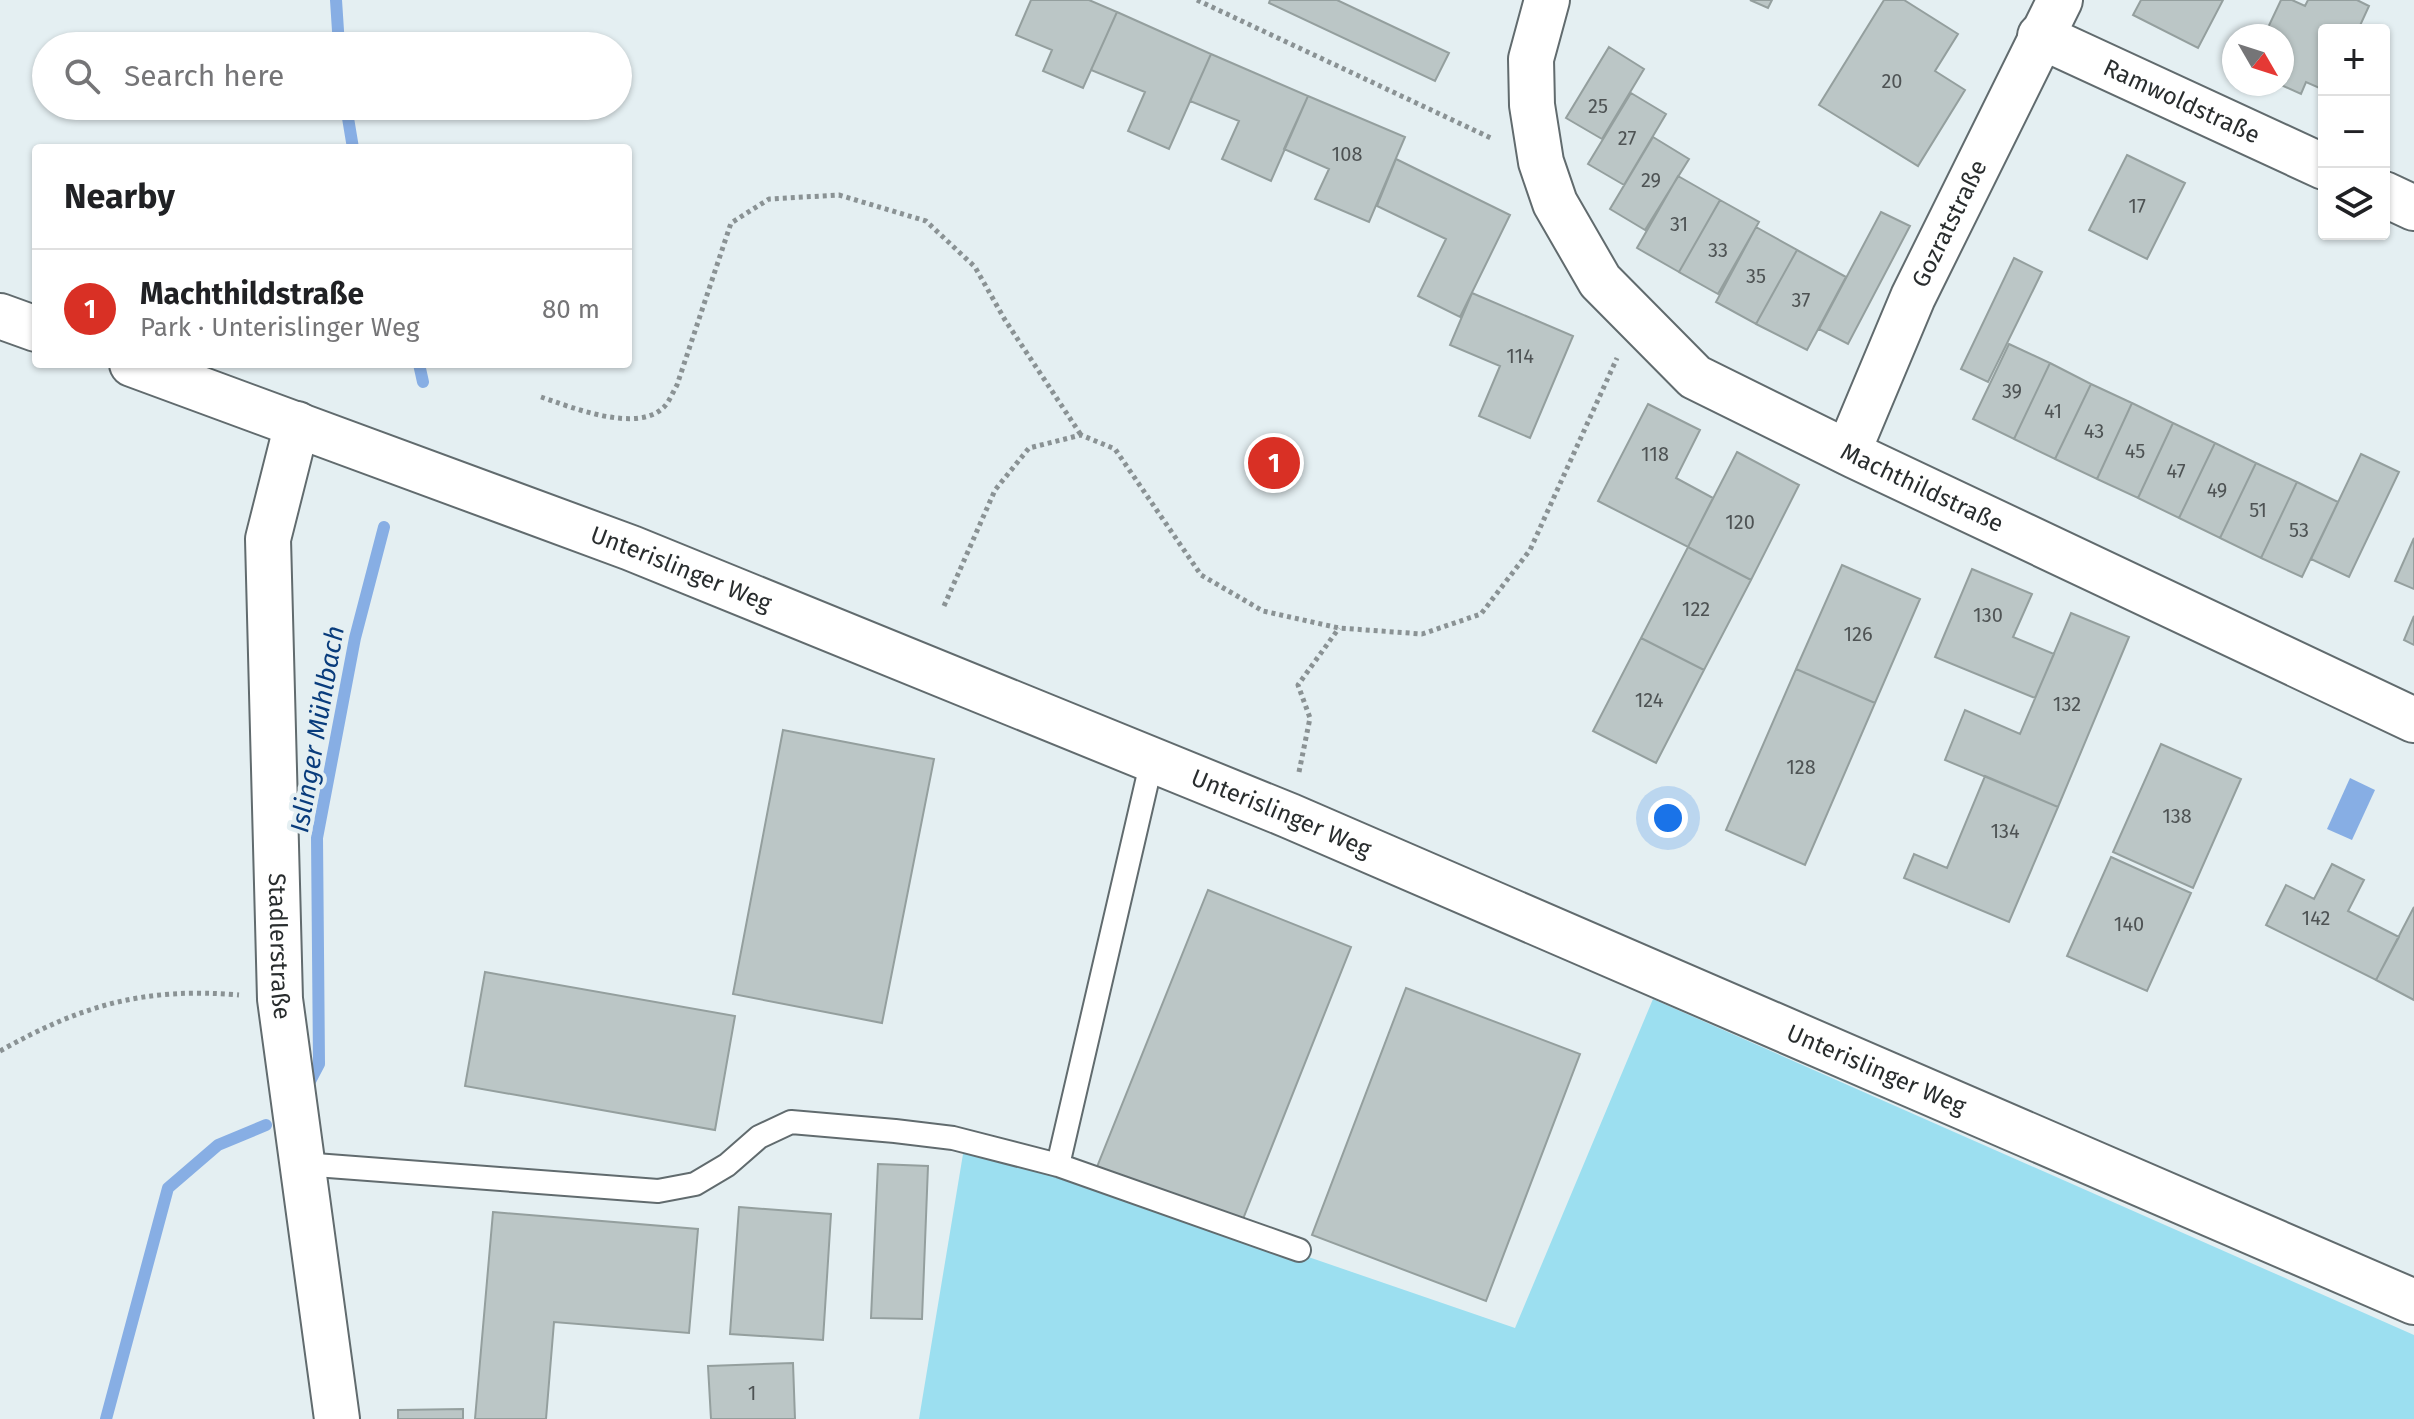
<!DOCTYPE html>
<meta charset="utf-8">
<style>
:root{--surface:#fff;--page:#f2f2f2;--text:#202124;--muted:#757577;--line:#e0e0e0;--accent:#d93025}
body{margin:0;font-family:"Fira Sans",sans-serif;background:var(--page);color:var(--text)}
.controls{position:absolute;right:24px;top:24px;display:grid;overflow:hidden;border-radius:8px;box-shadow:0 2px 6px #0004}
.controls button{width:72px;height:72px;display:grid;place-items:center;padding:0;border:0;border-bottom:2px solid var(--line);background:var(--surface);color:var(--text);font:40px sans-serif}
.compass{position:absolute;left:2222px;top:24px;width:72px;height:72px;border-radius:50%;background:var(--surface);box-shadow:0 2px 6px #0004;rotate:129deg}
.you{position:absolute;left:1668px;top:818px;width:28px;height:28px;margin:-20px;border:6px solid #fff;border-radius:50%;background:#1a73e8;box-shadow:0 0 0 12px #1a73e833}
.badge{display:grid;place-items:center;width:52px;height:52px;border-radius:50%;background:var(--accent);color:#fff;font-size:26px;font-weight:700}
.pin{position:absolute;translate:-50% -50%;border:4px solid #fff;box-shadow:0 2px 8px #0006}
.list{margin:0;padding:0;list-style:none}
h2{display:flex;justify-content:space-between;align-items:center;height:104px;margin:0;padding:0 32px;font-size:34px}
h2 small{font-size:26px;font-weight:400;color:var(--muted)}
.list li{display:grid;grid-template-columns:52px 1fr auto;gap:24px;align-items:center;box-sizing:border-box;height:120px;padding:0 32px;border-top:2px solid var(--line)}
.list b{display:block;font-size:30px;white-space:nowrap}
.list p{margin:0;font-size:26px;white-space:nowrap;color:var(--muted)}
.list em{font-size:26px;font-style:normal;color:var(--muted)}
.icon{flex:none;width:44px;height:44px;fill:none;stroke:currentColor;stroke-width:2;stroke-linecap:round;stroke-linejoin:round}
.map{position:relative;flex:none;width:2414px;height:1419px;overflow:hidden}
.search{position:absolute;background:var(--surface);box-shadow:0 2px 6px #0004;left:32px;top:32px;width:600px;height:88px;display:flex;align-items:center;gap:20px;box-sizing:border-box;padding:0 28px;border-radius:44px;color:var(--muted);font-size:30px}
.panel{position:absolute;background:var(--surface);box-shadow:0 2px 6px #0004;left:32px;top:144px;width:600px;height:224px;border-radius:8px}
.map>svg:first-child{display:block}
</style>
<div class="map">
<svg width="2414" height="1419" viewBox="0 0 2414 1419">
<rect width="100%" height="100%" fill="#e4eff2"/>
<path fill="#9cdff0" d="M 1653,999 L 2414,1335 L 2414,1419 L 919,1419 L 964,1148 L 1253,1238 L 1515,1328 Z"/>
<path fill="#87aee4" d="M 2350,778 L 2375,790 L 2352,840 L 2327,829 Z"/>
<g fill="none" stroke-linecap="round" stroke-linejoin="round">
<path stroke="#87aee4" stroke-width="12" d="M 336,0 L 339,46
M 346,106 L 353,148
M 419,364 L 423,382
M 308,1085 L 319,1064 L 317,838 L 355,638 L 384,527
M 106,1419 L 168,1188 L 218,1145 L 266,1125"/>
</g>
<path fill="#bbc6c6" stroke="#949f9e" stroke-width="2" d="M 1031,0 L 1089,0 L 1117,12 L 1083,88 L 1043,71 L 1052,50 L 1016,35 Z
M 1270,0 L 1337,0 L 1449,53 L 1435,81 L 1269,3 Z
M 1750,0 L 1772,0 L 1768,8 Z
M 1884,0 L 1904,0 L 1958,34 L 1935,71 L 1965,90 L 1918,166 L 1819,105 Z
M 2141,0 L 2223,0 L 2198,48 L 2133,15 Z
M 2281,0 L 2292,0 L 2305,6 L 2308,0 L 2357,0 L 2369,6 L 2358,30 L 2324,30 L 2324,90 L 2306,82 L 2301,94 L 2279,84 L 2282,84 L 2282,36 L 2264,36 Z
M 1117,12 L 1211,54 L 1169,149 L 1128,131 L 1145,92 L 1091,70 Z
M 1609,47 L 1644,69 L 1602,139 L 1566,118 Z
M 1211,54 L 1308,96 L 1271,181 L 1222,159 L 1239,121 L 1190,101 Z
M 1631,93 L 1666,114 L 1624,185 L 1588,164 Z
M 1308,96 L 1405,137 L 1369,222 L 1315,199 L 1329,169 L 1284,149 Z
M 1653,137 L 1689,159 L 1645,230 L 1610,209 Z
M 2127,155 L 2185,183 L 2147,259 L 2089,230 Z
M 1396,159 L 1510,215 L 1460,317 L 1418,296 L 1446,239 L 1377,206 Z
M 1678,176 L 1720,200 L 1679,272 L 1637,248 Z
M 1720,200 L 1759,222 L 1718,294 L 1679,272 Z
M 1881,212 L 1910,226 L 1848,344 L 1819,329 Z
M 1756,227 L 1797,250 L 1756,324 L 1716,302 Z
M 1797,250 L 1846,277 L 1807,350 L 1756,324 Z
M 2014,258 L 2042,272 L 1988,382 L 1961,369 Z
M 1472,293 L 1573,336 L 1530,438 L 1479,416 L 1500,366 L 1450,345 Z
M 2009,344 L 2050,363 L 2014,439 L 1973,419 Z
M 2050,363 L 2091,384 L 2055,459 L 2014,439 Z
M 2091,384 L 2132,403 L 2097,479 L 2055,459 Z
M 2132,403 L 2173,423 L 2138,498 L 2097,479 Z
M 1648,404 L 1700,430 L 1676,478 L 1713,498 L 1688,547 L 1598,501 Z
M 2173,423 L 2215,443 L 2179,518 L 2138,498 Z
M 2215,443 L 2256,463 L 2220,538 L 2179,518 Z
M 1737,452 L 1799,485 L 1751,580 L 1688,547 Z
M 2361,454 L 2399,472 L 2349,577 L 2311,559 Z
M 2256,463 L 2297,482 L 2261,558 L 2220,538 Z
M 2297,482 L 2338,502 L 2302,577 L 2261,558 Z
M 2414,538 L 2414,589 L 2395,581 Z
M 1688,547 L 1751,580 L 1704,670 L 1641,638 Z
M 1842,565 L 1920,599 L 1875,703 L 1796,669 Z
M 1972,569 L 2032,594 L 2013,637 L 2054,654 L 2035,698 L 1935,657 Z
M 2071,613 L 2129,637 L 2058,807 L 1945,760 L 1965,710 L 2020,734 Z
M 2414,616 L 2414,645 L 2404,640 Z
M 1641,638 L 1704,670 L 1656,763 L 1593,731 Z
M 1796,669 L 1875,703 L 1805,865 L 1726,830 Z
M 783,730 L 934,759 L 882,1023 L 733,994 Z
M 2161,744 L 2241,779 L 2193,888 L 2113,852 Z
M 1985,776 L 2058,807 L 2009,922 L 1904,878 L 1914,854 L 1947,868 Z
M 2111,857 L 2191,893 L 2147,991 L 2067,956 Z
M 2332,864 L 2364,880 L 2348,911 L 2399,937 L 2376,980 L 2266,925 L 2286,885 L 2314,899 Z
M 1208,890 L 1351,947 L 1241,1224 L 1097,1167 Z
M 2414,907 L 2414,1000 L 2376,980 Z
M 485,972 L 735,1016 L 715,1130 L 465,1086 Z
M 1406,988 L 1580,1054 L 1486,1301 L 1312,1235 Z
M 878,1164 L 928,1166 L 922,1319 L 871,1318 Z
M 739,1207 L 831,1214 L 823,1340 L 730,1334 Z
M 493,1212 L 698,1229 L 689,1333 L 554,1322 L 546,1419 L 475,1419 Z
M 793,1363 L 795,1419 L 711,1419 L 708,1366 Z
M 463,1409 L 463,1419 L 398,1419 L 398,1410 Z"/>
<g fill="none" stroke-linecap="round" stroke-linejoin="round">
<defs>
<path id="service" d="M 302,1164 L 658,1191 L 695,1184 L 727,1165 L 759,1137 L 791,1122 L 895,1131 L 953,1138 L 1058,1165 L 1299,1250
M 1058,1165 L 1152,760"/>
<g id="minor">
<path id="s1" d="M 1547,0 L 1531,59 L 1532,105 L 1541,162 L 1555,203 L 1600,281 L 1695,377 L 1855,456 L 2414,720"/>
<path id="s2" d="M 2040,36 L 2324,167"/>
<path d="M 2384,194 L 2414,208"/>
<path id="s3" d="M 297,424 L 268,539 L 280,999 L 337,1419"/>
<path id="s4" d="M 1848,452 L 1913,297 L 2060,0"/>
</g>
<g id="tertiary">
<path d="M 0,316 L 36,329"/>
<path id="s5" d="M 132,364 L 631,548 L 1290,816 L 2414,1302"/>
</g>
</defs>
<use href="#service" stroke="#616b6e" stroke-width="26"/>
<use href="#minor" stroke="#616b6e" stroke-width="48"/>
<use href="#tertiary" stroke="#616b6e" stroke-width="48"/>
<path stroke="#8a9294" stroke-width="5" stroke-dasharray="4 4" stroke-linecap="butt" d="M 1197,0 L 1493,139
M 541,397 C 571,407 637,434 664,407 C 669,402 673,392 677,385 L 731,223 L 769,199 L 839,195 L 926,221 L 975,267 L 1005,320 L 1081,435
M 944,606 L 995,490 L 1029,448 L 1081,435 L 1115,449 L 1201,575 L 1263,611 L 1339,628 L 1422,634 L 1481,614 L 1530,550 L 1617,358
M 1299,772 L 1310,718 L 1298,685 L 1339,628
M 0,1051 C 82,1005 144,987 239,995"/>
<use href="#service" stroke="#fff" stroke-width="22"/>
<use href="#minor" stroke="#fff" stroke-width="44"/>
<use href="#tertiary" stroke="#fff" stroke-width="44"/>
</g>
<g text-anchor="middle" stroke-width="8" stroke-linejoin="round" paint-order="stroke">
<g font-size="20" fill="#4e5354">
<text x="1892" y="88">20</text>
<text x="1598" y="113">25</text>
<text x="1627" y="145">27</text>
<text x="1347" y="161">108</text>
<text x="1651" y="187">29</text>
<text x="2137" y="213">17</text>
<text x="1679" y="231">31</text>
<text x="1718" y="257">33</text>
<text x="1756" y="283">35</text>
<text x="1801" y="307">37</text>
<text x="1520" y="363">114</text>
<text x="2012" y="398">39</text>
<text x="2053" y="418">41</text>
<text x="2094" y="438">43</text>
<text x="2135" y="458">45</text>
<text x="1655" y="461">118</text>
<text x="2176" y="478">47</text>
<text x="2217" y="497">49</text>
<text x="2258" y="517">51</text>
<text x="1740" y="529">120</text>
<text x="2299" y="537">53</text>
<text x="1696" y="616">122</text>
<text x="1988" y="622">130</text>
<text x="1858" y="641">126</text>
<text x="1649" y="707">124</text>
<text x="2067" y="711">132</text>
<text x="1801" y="774">128</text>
<text x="2177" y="823">138</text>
<text x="2005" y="838">134</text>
<text x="2316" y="925">142</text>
<text x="2129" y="931">140</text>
<text x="752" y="1400">1</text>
</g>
<g font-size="24" fill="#292d2e" stroke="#e4eff2">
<text dy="8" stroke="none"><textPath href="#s2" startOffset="156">Ramwoldstraße</textPath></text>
<text dy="8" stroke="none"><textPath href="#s4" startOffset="250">Gozratstraße</textPath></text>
<text dy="8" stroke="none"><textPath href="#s1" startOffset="686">Machthildstraße</textPath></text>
<text dy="8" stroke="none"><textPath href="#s5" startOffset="586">Unterislinger Weg</textPath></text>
<text dy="8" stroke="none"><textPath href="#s5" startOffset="1234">Unterislinger Weg</textPath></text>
<text dy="8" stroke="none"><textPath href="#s3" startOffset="526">Stadlerstraße</textPath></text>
<text dy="8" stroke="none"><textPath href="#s5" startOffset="1882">Unterislinger Weg</textPath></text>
</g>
<g font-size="26" font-style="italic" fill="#093c7c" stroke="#e4eff2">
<text transform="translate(317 729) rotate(-80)" y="9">Islinger Mühlbach</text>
</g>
</g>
</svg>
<div class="controls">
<button>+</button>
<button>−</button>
<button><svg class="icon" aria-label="layers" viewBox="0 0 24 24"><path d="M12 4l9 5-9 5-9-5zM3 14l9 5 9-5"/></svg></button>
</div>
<svg class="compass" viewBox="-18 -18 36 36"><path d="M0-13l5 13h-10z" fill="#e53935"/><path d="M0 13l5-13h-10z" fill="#757577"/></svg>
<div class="you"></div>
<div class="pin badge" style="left:1274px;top:463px">1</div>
<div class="search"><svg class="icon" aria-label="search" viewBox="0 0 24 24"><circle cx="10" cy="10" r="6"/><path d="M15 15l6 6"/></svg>Search here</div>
<section class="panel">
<h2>Nearby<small></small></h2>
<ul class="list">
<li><span class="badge">1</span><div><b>Machthildstraße</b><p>Park · Unterislinger Weg</p></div><em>80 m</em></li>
</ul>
</section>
</div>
